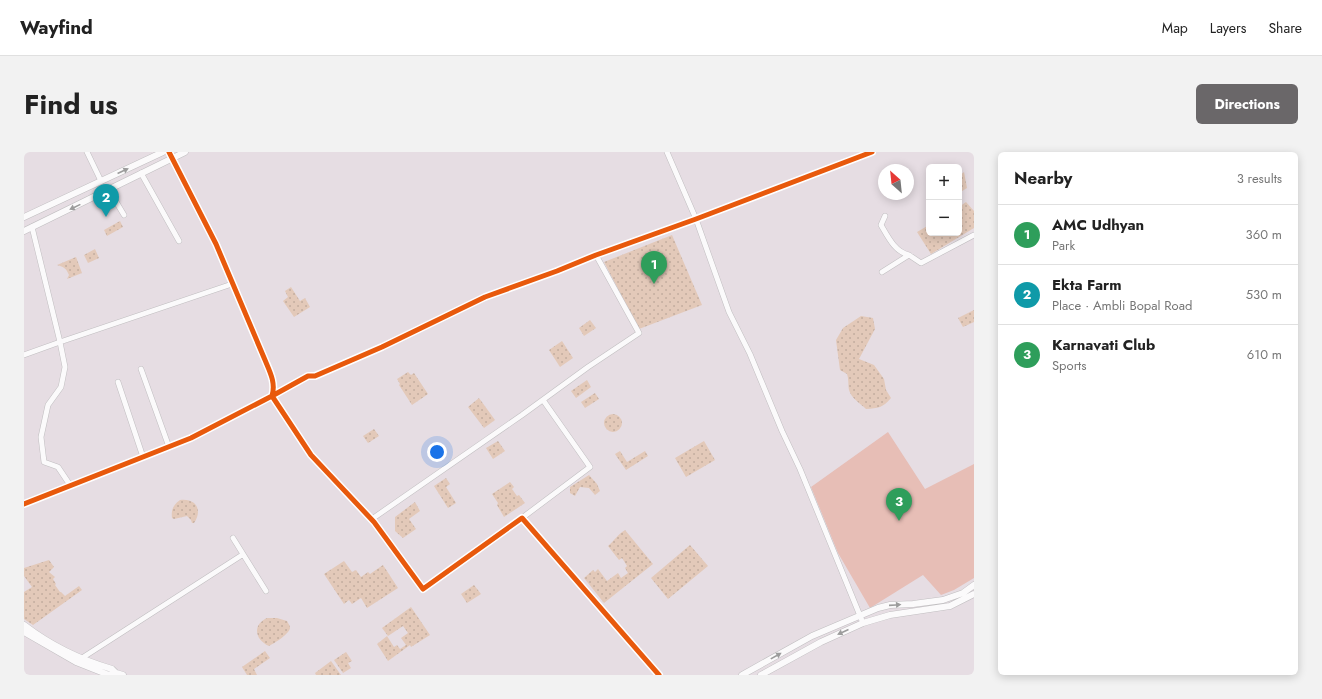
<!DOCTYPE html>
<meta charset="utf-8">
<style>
:root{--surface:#fff;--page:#f2f2f2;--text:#222;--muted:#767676;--line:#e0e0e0;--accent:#6a6769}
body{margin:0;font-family:Jost,sans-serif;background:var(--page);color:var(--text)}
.controls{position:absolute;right:12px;top:12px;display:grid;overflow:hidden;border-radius:6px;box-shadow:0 2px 10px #0003}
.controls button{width:36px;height:36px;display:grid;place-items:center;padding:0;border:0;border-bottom:1px solid var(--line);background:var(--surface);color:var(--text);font:20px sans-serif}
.compass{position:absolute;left:854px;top:12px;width:36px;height:36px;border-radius:50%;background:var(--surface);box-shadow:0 2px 10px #0003;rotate:333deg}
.you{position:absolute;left:413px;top:300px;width:14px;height:14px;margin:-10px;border:3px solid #fff;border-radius:50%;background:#1a73e8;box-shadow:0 0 0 6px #1a73e833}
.badge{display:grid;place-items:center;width:26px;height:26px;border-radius:50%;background:var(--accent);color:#fff;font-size:13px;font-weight:700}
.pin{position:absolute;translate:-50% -33px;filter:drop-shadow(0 1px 2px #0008)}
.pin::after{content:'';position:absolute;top:21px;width:14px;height:12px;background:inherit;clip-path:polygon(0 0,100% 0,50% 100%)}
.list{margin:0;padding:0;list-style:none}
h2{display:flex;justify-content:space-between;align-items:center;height:52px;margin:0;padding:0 16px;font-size:17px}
h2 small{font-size:13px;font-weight:400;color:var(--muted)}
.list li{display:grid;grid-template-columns:26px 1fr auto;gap:12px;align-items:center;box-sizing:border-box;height:60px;padding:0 16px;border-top:1px solid var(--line)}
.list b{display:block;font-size:15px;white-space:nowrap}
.list p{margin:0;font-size:13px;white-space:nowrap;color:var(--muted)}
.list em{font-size:13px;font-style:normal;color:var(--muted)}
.map{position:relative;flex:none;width:950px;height:523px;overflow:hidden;border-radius:6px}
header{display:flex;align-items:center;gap:24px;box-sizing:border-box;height:56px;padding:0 20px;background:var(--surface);border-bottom:1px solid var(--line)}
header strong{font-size:19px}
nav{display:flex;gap:22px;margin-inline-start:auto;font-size:14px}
.intro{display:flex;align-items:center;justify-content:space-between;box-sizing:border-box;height:96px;padding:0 24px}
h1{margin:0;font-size:28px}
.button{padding:10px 18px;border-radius:6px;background:var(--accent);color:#fff;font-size:14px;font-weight:700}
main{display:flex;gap:24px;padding:0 24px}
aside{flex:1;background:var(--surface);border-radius:6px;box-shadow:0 2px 10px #0003}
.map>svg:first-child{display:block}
</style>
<header>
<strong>Wayfind</strong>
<nav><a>Map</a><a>Layers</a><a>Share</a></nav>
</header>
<div class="intro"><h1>Find us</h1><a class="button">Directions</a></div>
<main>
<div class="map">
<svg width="950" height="523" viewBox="0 0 950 523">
<defs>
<pattern id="grass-dots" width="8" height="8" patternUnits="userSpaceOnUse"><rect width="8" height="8" fill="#e3c9b9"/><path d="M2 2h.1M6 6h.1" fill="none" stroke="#c3ad9f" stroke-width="1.8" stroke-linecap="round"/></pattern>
</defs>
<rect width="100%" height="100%" fill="#e6dde3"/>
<path fill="url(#grass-dots)" d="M 940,20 L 943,36 L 935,41 L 935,24 Z
M 942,50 L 950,59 L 950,76 L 907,102 L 893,80 L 905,73 L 905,81 L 935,81 L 935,55 Z
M 96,69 L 99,75 L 83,84 L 80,78 Z
M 648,83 L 678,153 L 615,177 L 580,110 Z
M 71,97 L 75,106 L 64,111 L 60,103 Z
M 52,105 L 58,121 L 43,127 L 45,123 C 42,116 40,115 33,113 Z
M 267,135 L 276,149 L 281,146 L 286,155 L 270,165 L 259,149 L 264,145 L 261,139 Z
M 950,158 L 950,170 L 939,175 L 934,166 Z
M 837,164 L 849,166 L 851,177 L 835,207 L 850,213 L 860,227 L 862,238 L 867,246 C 859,256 854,256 842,257 C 836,251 827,246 825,238 C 824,233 825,228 823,222 L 816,218 L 812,188 L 819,176 Z
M 566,168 L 572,176 L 560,184 L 555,176 Z
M 538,189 L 549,206 L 536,215 L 525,198 Z
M 384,220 L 387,223 L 390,221 L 404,242 L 388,253 L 375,233 L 376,232 L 373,227 Z
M 563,228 L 567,235 L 552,246 L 547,239 Z
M 571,241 L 575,247 L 561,256 L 557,250 Z
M 455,246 L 471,268 L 460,276 L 444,255 Z
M580 271a9 9 0 1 1 18 0a9 9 0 1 1-18 0Z
M 350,277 L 355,284 L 344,291 L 339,284 Z
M 474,289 L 481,299 L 469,307 L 462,296 Z
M 680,289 L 691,308 L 662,325 L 651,306 Z
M 596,299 L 603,310 L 621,299 L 624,304 L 602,318 L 591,302 Z
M 565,323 L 573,332 L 576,339 L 571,343 L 565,336 L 556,335 L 551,344 L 546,341 L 546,335 Z
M 422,326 L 426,332 L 422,335 L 432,351 L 424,356 L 410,334 Z
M 486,330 L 490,335 L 488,337 L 493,344 L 495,343 L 501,351 L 480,365 L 473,353 L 474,351 L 468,342 Z
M 156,348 C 172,346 179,358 170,371 L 168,371 L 167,368 L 163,364 L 150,367 L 148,366 C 147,358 149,353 156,348 Z
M 391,350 L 396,359 L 385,367 L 392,377 L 379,386 L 371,379 L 371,365 Z
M 601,378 L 629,412 L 580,451 L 560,426 L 569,418 L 571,420 L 574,417 L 583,429 L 594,421 L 597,426 L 604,421 L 601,416 L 603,414 L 598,406 L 595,408 L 584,394 C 590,389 594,382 601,378 Z
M 666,393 L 684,414 L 644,447 L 627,426 Z
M 25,408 L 30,415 L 25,420 L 31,425 L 29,427 L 32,432 L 31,433 L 36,440 L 37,440 L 41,444 L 55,434 L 58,438 L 9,473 L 0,467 L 0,440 L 8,435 L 0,424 L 0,416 Z
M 320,409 L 328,420 L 332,418 L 337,425 L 344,420 L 346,422 L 359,413 L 374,436 L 343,456 L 337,446 L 328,452 L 325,448 L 320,452 L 300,422 Z
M 450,433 L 457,442 L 443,451 L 437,442 Z
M 387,455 L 406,483 L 387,495 L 386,493 L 364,509 L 353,492 L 363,484 L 370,495 L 373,493 L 376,497 L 382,493 L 377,486 L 384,481 L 379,474 L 364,484 L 358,476 Z
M 243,466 L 253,466 L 263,469 C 264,471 265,472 266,475 C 267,481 251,491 245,494 C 231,488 228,473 243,466 Z
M 241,499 L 246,506 L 230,517 L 233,523 L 223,523 L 218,515 Z
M 322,500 L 328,509 L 324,511 L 327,516 L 319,521 L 310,508 Z
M 307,509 L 317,523 L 292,523 L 291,521 Z"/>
<path fill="#e7beb6" d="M 864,280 L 901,337 L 950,312 L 950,426 L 930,438 L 917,443 L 899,423 L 846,456 L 814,401 L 787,335 Z"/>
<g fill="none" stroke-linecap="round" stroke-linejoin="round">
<defs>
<path id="minor" d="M 63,0 L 77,29
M 145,0 L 192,92 L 241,208 C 246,220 252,231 248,244 L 287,303 L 350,370 L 399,437 L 498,366 L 635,523
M 643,0 L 672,67 L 705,160 L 726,202 L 758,279 L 776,317 L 839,471
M 117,21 L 155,89
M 85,38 L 100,63
M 861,64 L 857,73 C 864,85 871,100 885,103
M 8,75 L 36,190 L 41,215 L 37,235 L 24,253 L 17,285 L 20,310 L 34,315 L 46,333
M 858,120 L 885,103 L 897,111 L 950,83
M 0,203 L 36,190 L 208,132
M 117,217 L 145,295
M 94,230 L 119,305
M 0,352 L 167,286 L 248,244 L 284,224 L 291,224 L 358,195 L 461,145 L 533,119 L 572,103 L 672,67 L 848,0
M 498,366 L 566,315 L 519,248
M 348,367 L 498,263 L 564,215 L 615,181 L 572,103
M 209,386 L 242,439
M 58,506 L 218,403"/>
<path id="tertiary" d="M 0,65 L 139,0
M 0,79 L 161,0
M 0,473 C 26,493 57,508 88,517 L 92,521 L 99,523
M 0,480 L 52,510 L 85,523 L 92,521
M 718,523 L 788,484 L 854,456 L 866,453 L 889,452 L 919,448 L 939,441 L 950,433
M 737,523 L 797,490 L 839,471 L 866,463 L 926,454 L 950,442"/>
</defs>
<use href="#minor" stroke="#c0bec0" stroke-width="6"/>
<use href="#tertiary" stroke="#c0bec0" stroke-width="7"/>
<use href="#minor" stroke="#fbfafb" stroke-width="5"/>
<use href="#tertiary" stroke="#fbfafb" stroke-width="6"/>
<defs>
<path id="cycleway" d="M 145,0 L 192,92 L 241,208 C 246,220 252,231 248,244 L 287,303 L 350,370 L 399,437 L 498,366 L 635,523
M 0,352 L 167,286 L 248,244 L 284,224 L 291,224 L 358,195 L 461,145 L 533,119 L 572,103 L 672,67 L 848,0"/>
</defs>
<use href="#cycleway" stroke="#fff" stroke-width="8"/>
<use href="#cycleway" stroke="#e8590c" stroke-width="5"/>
</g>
<defs><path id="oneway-solid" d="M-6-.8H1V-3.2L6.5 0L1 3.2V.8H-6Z"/></defs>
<g fill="#9c9c9c">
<use href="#oneway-solid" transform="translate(99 19) rotate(-25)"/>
<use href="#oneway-solid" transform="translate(51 55) rotate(154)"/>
<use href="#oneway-solid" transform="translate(871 453) rotate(-4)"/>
<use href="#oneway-solid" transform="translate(819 480) rotate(156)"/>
<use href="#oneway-solid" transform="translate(752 504) rotate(-29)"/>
</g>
</svg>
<div class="controls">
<button>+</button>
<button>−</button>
</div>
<svg class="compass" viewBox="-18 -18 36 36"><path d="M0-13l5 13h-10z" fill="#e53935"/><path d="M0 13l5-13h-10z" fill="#767676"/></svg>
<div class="you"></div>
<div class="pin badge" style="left:630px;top:132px;background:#2e9e5b">1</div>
<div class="pin badge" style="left:82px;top:65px;background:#0f9aa8">2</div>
<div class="pin badge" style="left:875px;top:369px;background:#2e9e5b">3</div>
</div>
<aside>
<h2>Nearby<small>3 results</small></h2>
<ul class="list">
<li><span class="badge" style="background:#2e9e5b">1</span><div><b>AMC Udhyan</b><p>Park</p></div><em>360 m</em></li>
<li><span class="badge" style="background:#0f9aa8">2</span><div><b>Ekta Farm</b><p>Place · Ambli Bopal Road</p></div><em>530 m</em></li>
<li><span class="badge" style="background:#2e9e5b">3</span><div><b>Karnavati Club</b><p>Sports</p></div><em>610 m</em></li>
</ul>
</aside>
</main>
